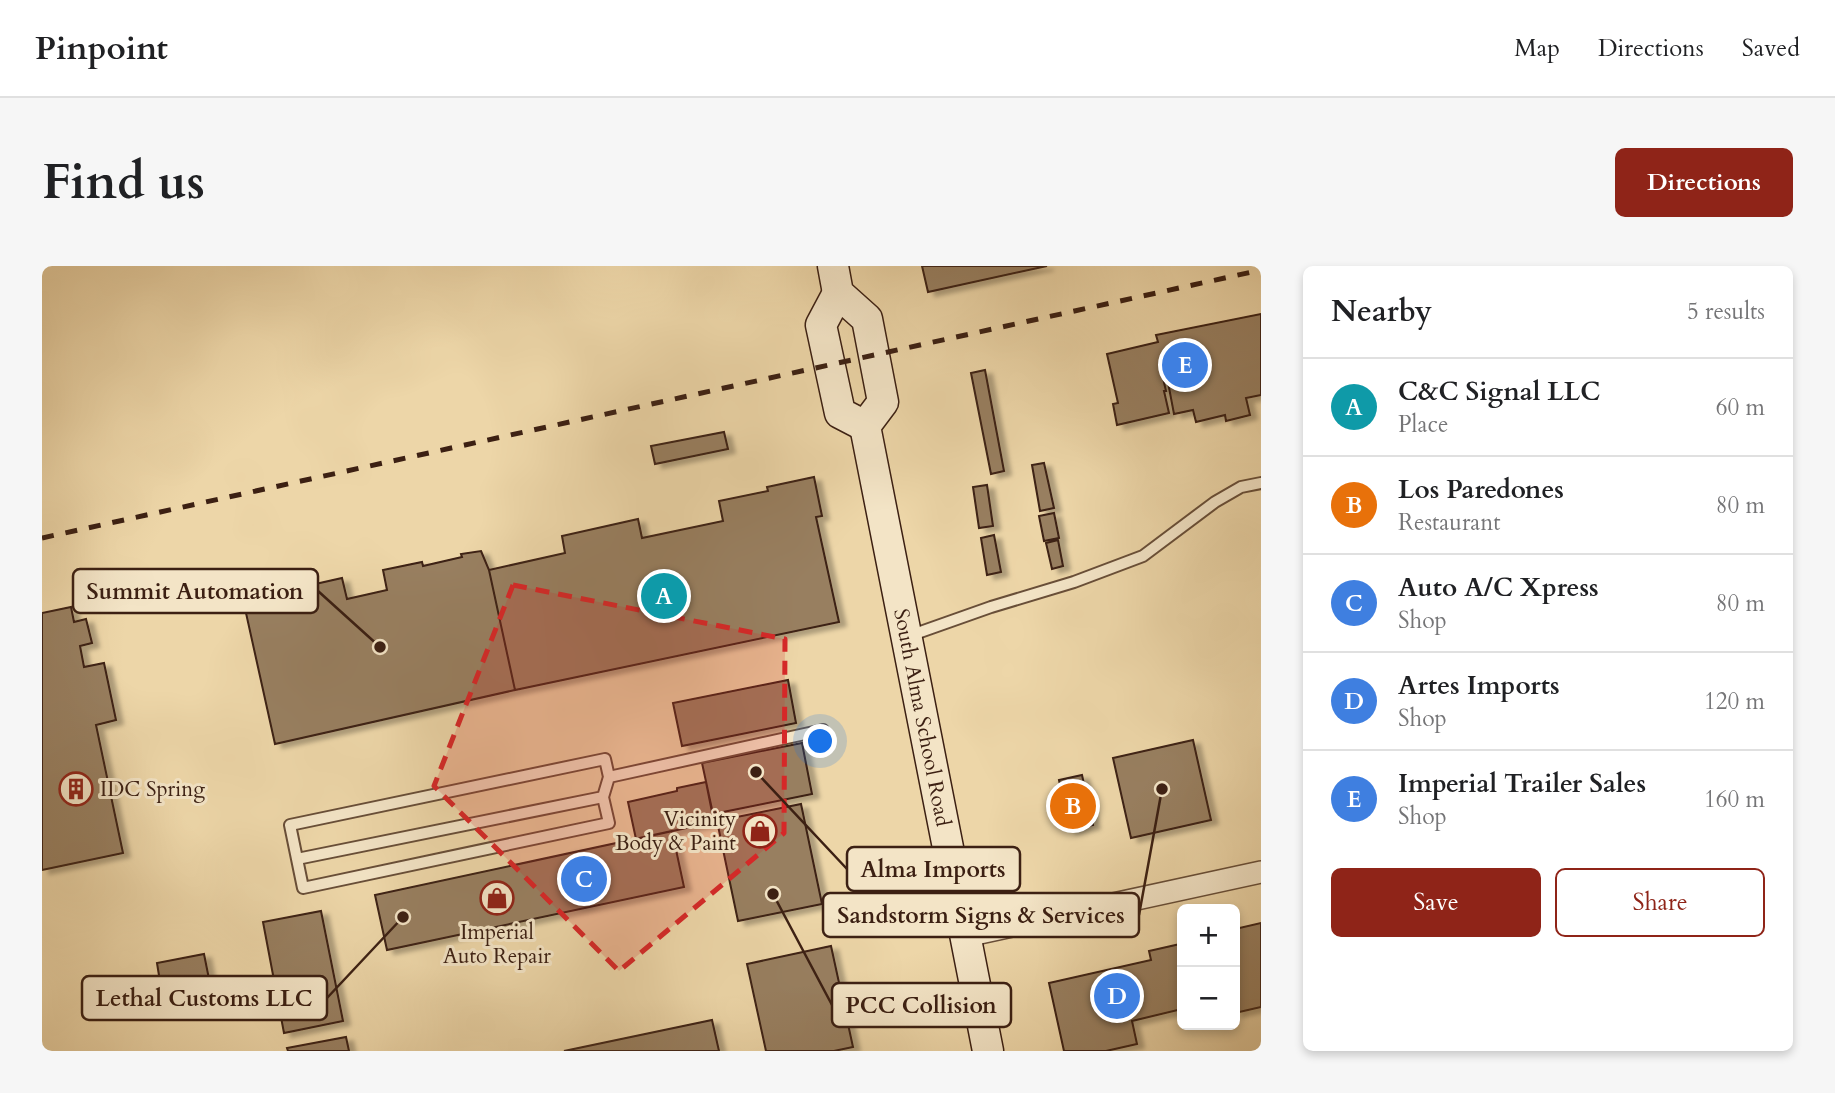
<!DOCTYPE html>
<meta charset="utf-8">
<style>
:root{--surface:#fff;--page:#f6f6f6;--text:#202124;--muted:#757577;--line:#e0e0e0;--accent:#8f2418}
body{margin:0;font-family:Cardo,serif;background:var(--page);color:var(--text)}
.controls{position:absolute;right:21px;bottom:21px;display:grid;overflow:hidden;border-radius:10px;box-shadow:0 4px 10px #0003}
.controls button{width:63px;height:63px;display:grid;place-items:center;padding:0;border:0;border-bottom:2px solid var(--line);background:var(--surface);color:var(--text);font:35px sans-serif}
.you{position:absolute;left:779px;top:476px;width:24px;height:24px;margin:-18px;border:5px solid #fff;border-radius:50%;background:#1a73e8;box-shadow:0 0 0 10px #1a73e833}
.badge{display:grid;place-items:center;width:46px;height:46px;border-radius:50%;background:var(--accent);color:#fff;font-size:23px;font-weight:700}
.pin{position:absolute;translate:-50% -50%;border:4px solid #fff;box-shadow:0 2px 7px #0006}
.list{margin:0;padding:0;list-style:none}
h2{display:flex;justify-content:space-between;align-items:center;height:91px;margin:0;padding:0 28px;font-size:30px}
h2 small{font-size:23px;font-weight:400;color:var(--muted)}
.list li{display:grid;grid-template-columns:46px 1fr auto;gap:21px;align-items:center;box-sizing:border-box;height:98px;padding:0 28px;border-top:2px solid var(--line)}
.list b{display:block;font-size:26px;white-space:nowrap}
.list p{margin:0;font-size:23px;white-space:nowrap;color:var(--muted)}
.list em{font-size:23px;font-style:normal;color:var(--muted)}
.actions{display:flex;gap:14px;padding:21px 28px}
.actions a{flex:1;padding:16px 0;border:2px solid var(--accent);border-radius:10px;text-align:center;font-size:24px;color:var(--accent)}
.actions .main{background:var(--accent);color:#fff}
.map{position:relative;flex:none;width:1219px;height:785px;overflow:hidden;border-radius:10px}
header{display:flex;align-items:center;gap:42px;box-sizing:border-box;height:98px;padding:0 35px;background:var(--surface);border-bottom:2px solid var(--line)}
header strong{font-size:33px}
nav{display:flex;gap:38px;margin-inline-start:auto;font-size:24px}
.intro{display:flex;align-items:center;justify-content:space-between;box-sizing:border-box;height:168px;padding:0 42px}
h1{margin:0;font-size:49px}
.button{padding:18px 32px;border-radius:10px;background:var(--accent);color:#fff;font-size:24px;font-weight:700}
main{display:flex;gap:42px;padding:0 42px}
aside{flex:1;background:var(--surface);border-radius:10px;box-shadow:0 4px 10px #0003}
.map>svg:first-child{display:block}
</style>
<header>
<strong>Pinpoint</strong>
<nav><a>Map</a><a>Directions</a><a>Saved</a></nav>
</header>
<div class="intro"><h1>Find us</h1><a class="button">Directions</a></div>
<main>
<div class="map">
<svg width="1219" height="785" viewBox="0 0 1219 785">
<defs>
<filter id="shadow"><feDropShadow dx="7" dy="4" stdDeviation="2" flood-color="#0004"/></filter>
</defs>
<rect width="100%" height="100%" fill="#edd6a8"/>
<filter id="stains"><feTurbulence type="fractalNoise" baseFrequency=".00286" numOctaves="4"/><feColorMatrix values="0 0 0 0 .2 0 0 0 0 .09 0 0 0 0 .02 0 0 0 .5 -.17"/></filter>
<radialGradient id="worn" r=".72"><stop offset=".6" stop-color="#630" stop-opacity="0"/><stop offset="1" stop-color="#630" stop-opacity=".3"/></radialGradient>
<path fill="#987f60" stroke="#3c2013" stroke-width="2" filter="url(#shadow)" d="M 880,0 L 1005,0 L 886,26 Z
M 1219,48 L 1219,129 L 1204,132 L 1208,149 L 1184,155 L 1183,149 L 1154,156 L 1151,144 L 1132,148 L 1125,111 L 1121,112 L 1124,125 L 1122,125 L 1127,147 L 1075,159 L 1071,138 L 1076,137 L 1065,88 L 1116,76 L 1114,69 Z
M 943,104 L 962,205 L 949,208 L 929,107 Z
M 682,166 L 686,183 L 613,198 L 609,180 Z
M 1002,197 L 1012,242 L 998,245 L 990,199 Z
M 772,211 L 780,250 L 774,251 L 797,356 L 473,424 L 447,304 L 523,287 L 520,270 L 596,253 L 600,272 L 681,255 L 677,235 L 726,225 L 725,221 Z
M 945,219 L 951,260 L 937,262 L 931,221 Z
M 1012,247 L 1017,272 L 1002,275 L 997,250 Z
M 952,269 L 959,306 L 945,309 L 939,272 Z
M 1016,274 L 1021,300 L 1010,303 L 1004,277 Z
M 439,285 L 447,304 L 473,424 L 233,478 L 202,338 L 206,338 L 204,333 L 223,329 L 224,333 L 261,325 L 260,321 L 300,312 L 305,333 L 345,324 L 341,304 L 380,296 L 381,300 L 420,291 L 419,288 Z
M 29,341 L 32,356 L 44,353 L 50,377 L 38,380 L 42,401 L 62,397 L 74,454 L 54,459 L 81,587 L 0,604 L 0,347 Z
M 746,414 L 754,457 L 640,480 L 631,437 Z
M 1151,474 L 1169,554 L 1089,572 L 1071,492 Z
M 760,477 L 770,528 L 671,548 L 660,497 Z
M 1040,509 L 1051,559 L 1027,564 L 1024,550 L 1018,551 L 1014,530 L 1020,529 L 1017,514 Z
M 664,516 L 672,556 L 594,573 L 586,536 L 635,525 L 635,522 Z
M 759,538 L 780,638 L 696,655 L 675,555 Z
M 630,565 L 642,621 L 345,684 L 333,629 Z
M 279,645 L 301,755 L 242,767 L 221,656 Z
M 1219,657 L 1219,741 L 1193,747 L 1193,663 Z
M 1138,678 L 1140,688 L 1140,743 L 1090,755 L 1095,778 L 1064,785 L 1022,785 L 1007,717 L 1109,694 L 1107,685 Z
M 789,680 L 811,781 L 792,785 L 724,785 L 705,698 Z
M 162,688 L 167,713 L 119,722 L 115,697 Z
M 670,754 L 677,785 L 522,785 Z
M 304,771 L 307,785 L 246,785 L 245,782 Z"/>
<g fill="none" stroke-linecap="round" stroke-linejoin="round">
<defs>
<path id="lane" d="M 867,370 L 949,341 L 1032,316 L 1101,290 L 1173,236 L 1199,221 L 1219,217
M 567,511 L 561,531 L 567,557 L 261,622 L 248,559 L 563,493 L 567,511 L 781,464
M 255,593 L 561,531"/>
<path id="street" d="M 924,670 L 1219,606"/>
<g id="secondary">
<path id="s1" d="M 791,0 L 796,27 L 825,53 L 841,136 L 823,160 L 946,785"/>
<path d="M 796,27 L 779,59 L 798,147 L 823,160"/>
</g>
</defs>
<use href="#lane" stroke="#684e38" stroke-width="14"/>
<use href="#street" stroke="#684e38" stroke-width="24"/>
<use href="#secondary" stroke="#3c2013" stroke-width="33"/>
<use href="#lane" stroke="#f3e4c6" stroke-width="10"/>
<use href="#street" stroke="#f3e4c6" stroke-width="21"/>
<use href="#secondary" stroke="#f3e4c6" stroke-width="30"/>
<path stroke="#3c2013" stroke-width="5" stroke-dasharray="12 12" stroke-linecap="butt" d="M 0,272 L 1219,4"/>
</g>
<path fill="#d62828" fill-opacity="0.2" stroke="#d62828" stroke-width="5" stroke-dasharray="14 9" stroke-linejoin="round" d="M 471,319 L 743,373 L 742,567 L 577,705 L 392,520 Z"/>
<defs>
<symbol id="building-ring" viewBox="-11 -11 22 22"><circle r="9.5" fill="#f3e4c6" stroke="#8f2418" stroke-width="1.5"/><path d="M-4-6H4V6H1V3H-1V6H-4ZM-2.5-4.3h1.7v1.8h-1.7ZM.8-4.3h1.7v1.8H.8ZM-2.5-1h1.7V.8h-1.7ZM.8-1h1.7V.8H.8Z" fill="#8f2418"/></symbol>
<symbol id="shop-ring" viewBox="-11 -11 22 22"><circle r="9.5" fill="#f3e4c6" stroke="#8f2418" stroke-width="1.5"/><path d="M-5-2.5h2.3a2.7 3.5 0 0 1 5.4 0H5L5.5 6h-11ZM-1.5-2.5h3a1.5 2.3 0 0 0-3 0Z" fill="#8f2418"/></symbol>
</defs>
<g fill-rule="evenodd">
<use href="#building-ring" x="15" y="504" width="38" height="38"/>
<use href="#shop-ring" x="699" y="546" width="38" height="38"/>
<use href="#shop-ring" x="436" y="613" width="38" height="38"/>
</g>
<g text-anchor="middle" stroke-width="6" stroke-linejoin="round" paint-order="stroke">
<g font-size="21" fill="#3c2013" stroke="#f3e4c6">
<text dy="7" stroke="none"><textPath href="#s1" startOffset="478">South Alma School Road</textPath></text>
</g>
<g font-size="21" fill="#3c2013" stroke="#f3e4c6" text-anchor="start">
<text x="58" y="530">IDC Spring</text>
<text x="694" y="560" text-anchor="end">Vicinity<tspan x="694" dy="24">Body &amp; Paint</tspan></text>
<text x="455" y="673" text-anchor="middle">Imperial<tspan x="455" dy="24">Auto Repair</tspan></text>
</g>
</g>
<path fill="none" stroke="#3c2013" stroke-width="2.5" d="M338 381L276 325M714 506L805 603M1120 523L1097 649M361 651L285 732M731 628L790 739"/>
<g fill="#3c2013" stroke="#f3e4c6" stroke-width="2.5">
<circle cx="338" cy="381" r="7"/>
<circle cx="714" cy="506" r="7"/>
<circle cx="1120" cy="523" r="7"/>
<circle cx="361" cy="651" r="7"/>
<circle cx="731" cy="628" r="7"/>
</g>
<g fill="#f3e4c6" stroke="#3c2013" stroke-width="2.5">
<rect x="31" y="303" width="245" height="44" rx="7"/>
<rect x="805" y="581" width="173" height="44" rx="7"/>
<rect x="781" y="627" width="316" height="44" rx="7"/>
<rect x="40" y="710" width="245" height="44" rx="7"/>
<rect x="790" y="717" width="179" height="44" rx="7"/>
</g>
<g font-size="23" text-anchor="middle" font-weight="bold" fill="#3c2013">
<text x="153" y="333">Summit Automation</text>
<text x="891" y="611">Alma Imports</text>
<text x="939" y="657">Sandstorm Signs &amp; Services</text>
<text x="162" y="740">Lethal Customs LLC</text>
<text x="879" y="747">PCC Collision</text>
</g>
<rect width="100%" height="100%" filter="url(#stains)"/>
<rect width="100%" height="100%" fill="url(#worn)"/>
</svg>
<div class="controls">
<button>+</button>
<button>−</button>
</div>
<div class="you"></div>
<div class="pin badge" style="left:622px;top:330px;background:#0f9aa8">A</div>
<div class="pin badge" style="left:1031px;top:540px;background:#e8710a">B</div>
<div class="pin badge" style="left:542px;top:613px;background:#3f7fe0">C</div>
<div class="pin badge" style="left:1075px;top:730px;background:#3f7fe0">D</div>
<div class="pin badge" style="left:1143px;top:99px;background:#3f7fe0">E</div>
</div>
<aside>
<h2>Nearby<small>5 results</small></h2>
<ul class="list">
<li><span class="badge" style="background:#0f9aa8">A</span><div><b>C&amp;C Signal LLC</b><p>Place</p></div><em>60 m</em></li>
<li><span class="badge" style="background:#e8710a">B</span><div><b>Los Paredones</b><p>Restaurant</p></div><em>80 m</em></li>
<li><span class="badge" style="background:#3f7fe0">C</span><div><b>Auto A/C Xpress</b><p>Shop</p></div><em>80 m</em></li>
<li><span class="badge" style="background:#3f7fe0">D</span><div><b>Artes Imports</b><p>Shop</p></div><em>120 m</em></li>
<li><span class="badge" style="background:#3f7fe0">E</span><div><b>Imperial Trailer Sales</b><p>Shop</p></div><em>160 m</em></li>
</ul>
<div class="actions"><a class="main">Save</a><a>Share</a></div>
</aside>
</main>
